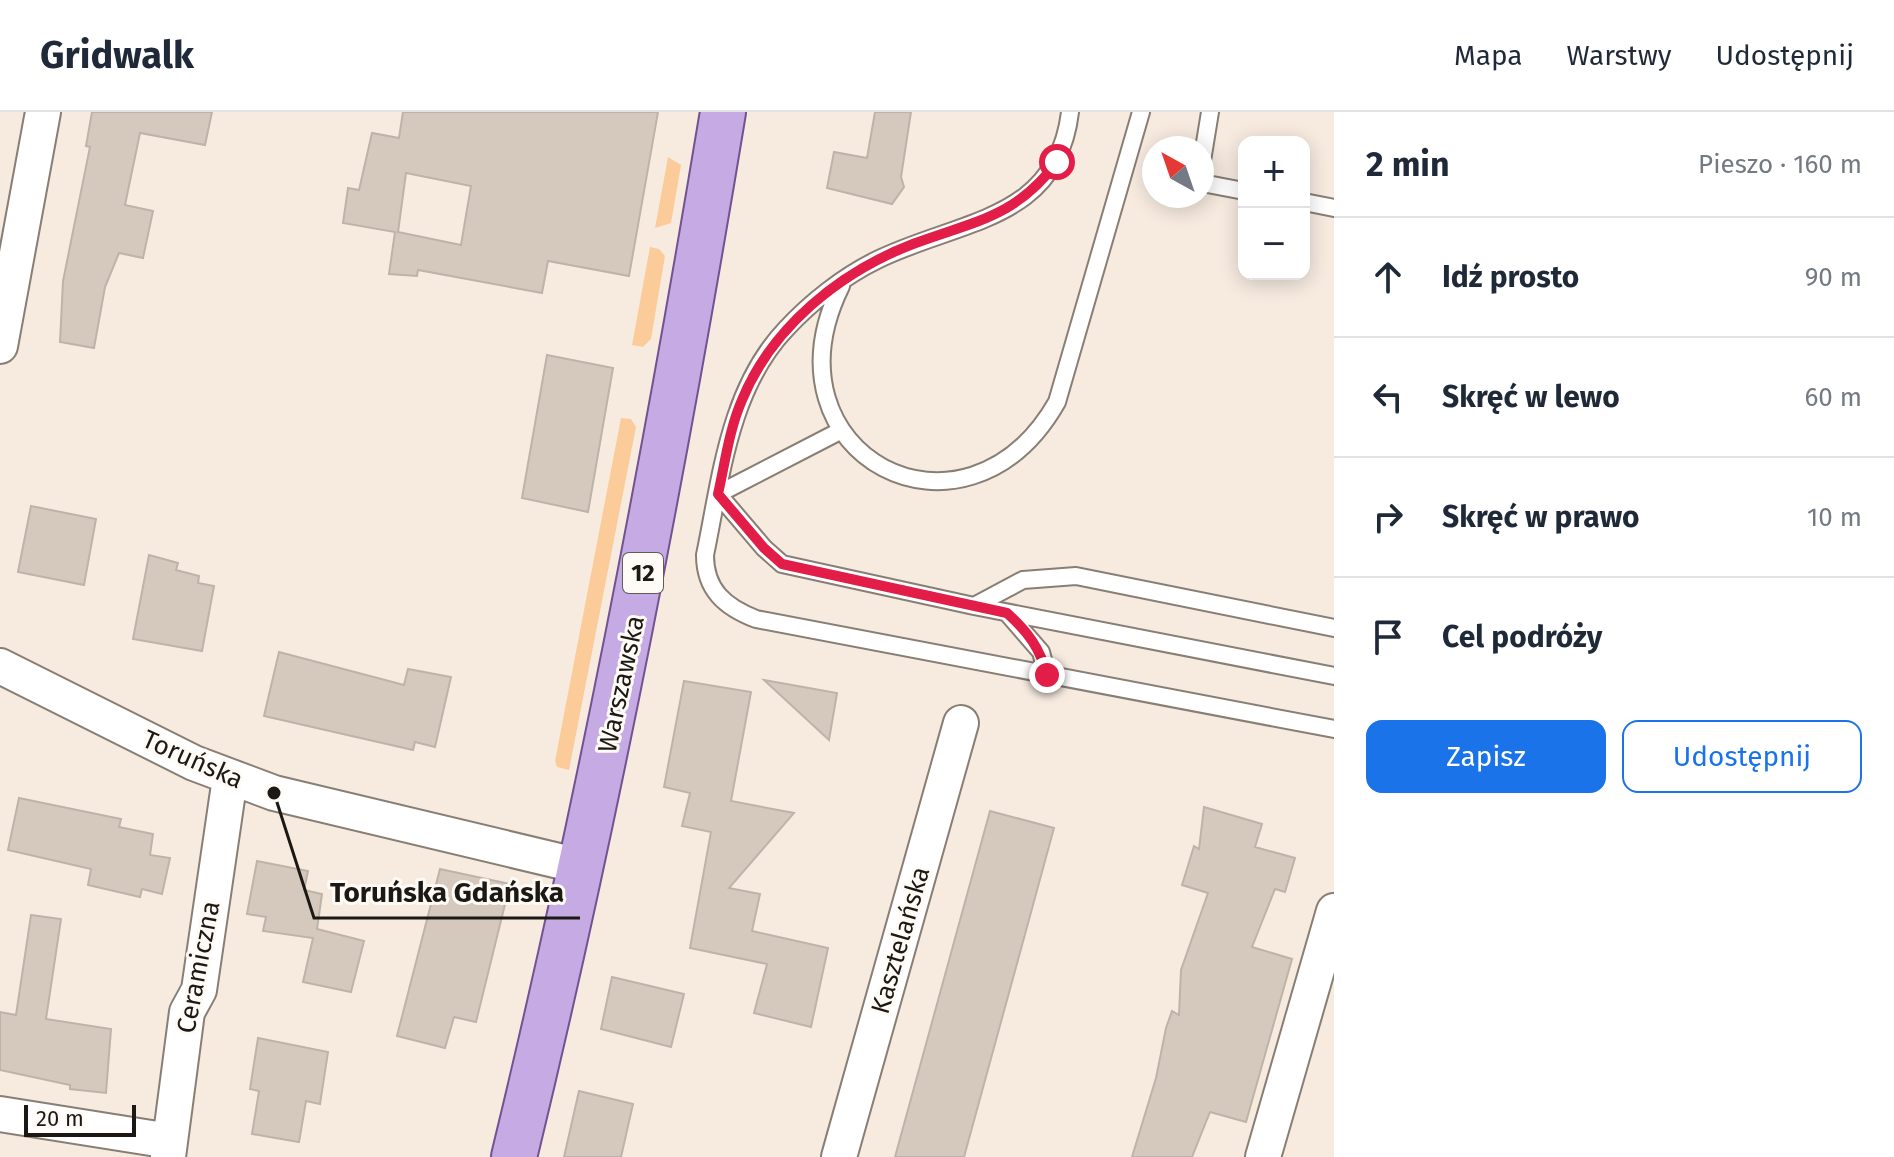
<!DOCTYPE html>
<html lang="pl">
<meta charset="utf-8">
<style>
:root{--surface:#fff;--page:#f2f2f3;--text:#1f2937;--muted:#747a83;--line:#e0e1e3;--accent:#1a73e8}
body{margin:0;font-family:"Fira Sans",sans-serif;background:var(--page);color:var(--text)}
.controls{position:absolute;right:24px;top:24px;display:grid;overflow:hidden;border-radius:16px;box-shadow:0 4px 20px #0003}
.controls button{width:72px;height:72px;display:grid;place-items:center;padding:0;border:0;border-bottom:2px solid var(--line);background:var(--surface);color:var(--text);font:40px sans-serif}
.compass{position:absolute;left:1142px;top:24px;width:72px;height:72px;border-radius:50%;background:var(--surface);box-shadow:0 4px 20px #0003;rotate:320deg}
.scale{position:absolute;left:24px;bottom:20px;width:112px;box-sizing:border-box;padding-left:8px;border:4px solid #1c1814;border-top:0;font-size:22px;line-height:28px;white-space:nowrap;color:#1c1814;-webkit-text-stroke:6px #fefaf5;paint-order:stroke}
.stop{position:absolute;width:24px;height:24px;margin:-18px;border:6px solid #e11d48;border-radius:50%;background:#fff}
.stop.end{background:#e11d48;border-color:#fff;box-shadow:0 2px 8px #0008}
.list{margin:0;padding:0;list-style:none}
h2{display:flex;justify-content:space-between;align-items:center;height:104px;margin:0;padding:0 32px;font-size:34px}
h2 small{font-size:26px;font-weight:400;color:var(--muted)}
.list li{display:grid;grid-template-columns:52px 1fr auto;gap:24px;align-items:center;box-sizing:border-box;height:120px;padding:0 32px;border-top:2px solid var(--line)}
.list b{display:block;font-size:30px;white-space:nowrap}
.list em{font-size:26px;font-style:normal;color:var(--muted)}
.actions{display:flex;gap:16px;padding:24px 32px}
.actions a{flex:1;padding:18px 0;border:2px solid var(--accent);border-radius:16px;text-align:center;font-size:28px;color:var(--accent)}
.actions .main{background:var(--accent);color:#fff}
.icon{flex:none;width:44px;height:44px;fill:none;stroke:currentColor;stroke-width:2;stroke-linecap:round;stroke-linejoin:round}
.map{position:relative;flex:none;width:1334px;height:1045px;overflow:hidden}
header{display:flex;align-items:center;gap:48px;box-sizing:border-box;height:112px;padding:0 40px;background:var(--surface);border-bottom:2px solid var(--line)}
header strong{font-size:38px}
nav{display:flex;gap:44px;margin-inline-start:auto;font-size:28px}
main{display:flex}
aside{flex:1;background:var(--surface)}
.map>svg:first-child{display:block}
</style>
<header>
<strong>Gridwalk</strong>
<nav><a>Mapa</a><a>Warstwy</a><a>Udostępnij</a></nav>
</header>
<main>
<div class="map">
<svg width="1334" height="1045" viewBox="0 0 1334 1045">
<rect width="100%" height="100%" fill="#f7ebe0"/>
<path fill="#fccb9a" d="M 668,45 L 681,53 L 671,111 L 655,116 Z
M 650,135 L 659,137 L 665,144 L 651,227 L 643,235 L 632,233 Z
M 621,306 L 631,307 L 636,315 L 569,658 L 557,655 L 555,649 Z"/>
<path fill="#d5c9be" stroke="#beb3a8" stroke-width="2" fill-rule="evenodd" d="M 92,0 L 212,0 L 205,33 L 140,21 L 125,93 L 153,99 L 143,146 L 119,141 L 105,175 L 94,236 L 60,230 L 63,169 L 90,35 L 86,34 Z
M 403,0 L 658,0 L 629,164 L 548,149 L 542,181 L 418,158 L 417,164 L 389,162 L 395,120 L 343,111 L 348,76 L 359,78 L 372,21 L 399,26 ZM 406,61 L 471,74 L 461,133 L 398,120 Z
M 875,0 L 911,0 L 901,65 L 904,75 L 892,92 L 827,76 L 834,40 L 867,46 Z
M 547,243 L 613,256 L 588,400 L 522,386 Z
M 31,394 L 96,407 L 84,473 L 18,460 Z
M 149,443 L 178,451 L 176,458 L 199,464 L 198,471 L 214,474 L 202,539 L 133,527 Z
M 279,540 L 404,573 L 408,557 L 451,565 L 435,635 L 415,630 L 413,638 L 264,604 Z
M 764,568 L 837,581 L 829,628 Z
M 684,569 L 751,580 L 731,689 L 794,701 L 729,776 L 760,782 L 752,819 L 828,836 L 811,915 L 754,901 L 767,852 L 690,836 L 711,720 L 682,714 L 690,681 L 664,675 Z
M 19,686 L 121,707 L 119,715 L 153,722 L 150,743 L 170,746 L 162,782 L 142,777 L 140,785 L 88,773 L 91,757 L 8,738 Z
M 1204,695 L 1262,712 L 1255,735 L 1295,746 L 1285,780 L 1275,777 L 1252,835 L 1292,847 L 1246,1010 L 1210,1000 L 1192,1045 L 1132,1045 L 1156,966 L 1166,916 L 1172,899 L 1179,903 L 1181,858 L 1208,781 L 1182,773 L 1194,734 L 1199,737 Z
M 990,699 L 1054,716 L 1027,815 L 964,1045 L 895,1045 Z
M 257,749 L 308,759 L 304,778 L 322,782 L 317,817 L 364,829 L 351,880 L 303,870 L 313,826 L 263,819 L 266,805 L 247,802 Z
M 440,757 L 510,772 L 476,910 L 454,905 L 445,936 L 397,924 Z
M 31,803 L 61,807 L 46,907 L 111,917 L 106,981 L 70,977 L 70,973 L 0,958 L 0,900 L 16,903 Z
M 612,865 L 684,882 L 671,935 L 601,917 Z
M 258,926 L 328,940 L 320,992 L 306,989 L 299,1030 L 252,1022 L 259,979 L 250,977 Z
M 579,979 L 633,992 L 621,1045 L 564,1045 Z"/>
<g fill="none" stroke-linecap="round" stroke-linejoin="round">
<defs>
<path id="service" d="M 1070,0 C 1057,110 958,108 877,148 C 844,164 811,190 786,217 C 729,277 721,366 705,443 C 705,478 725,495 756,507 L 1334,617
M 1202,49 L 1210,0
M 1202,71 L 1244,79
M 1304,90 L 1334,96
M 841,174 C 758,343 965,451 1057,290 L 1141,0
M 840,319 L 718,382 L 764,436 L 782,452 L 974,494 L 1334,564
M 974,494 L 1023,468 L 1076,464 L 1334,516
M 1008,502 L 1041,540 L 1047,563"/>
<path id="minor" d="M 0,234 L 43,0
M 0,554 L 194,651 L 274,681 L 584,755
M 0,1002 L 170,1029
M 168,1045 L 187,900 L 199,878 L 230,666
M 839,1045 L 961,611
M 1263,1045 L 1334,799"/>
<path id="primary" d="M 514,1045 C 598,699 665,351 723,0"/>
</defs>
<use href="#service" stroke="#887e74" stroke-width="20"/>
<use href="#minor" stroke="#887e74" stroke-width="38"/>
<use href="#primary" stroke="#725290" stroke-width="48"/>
<use href="#service" stroke="#fff" stroke-width="16"/>
<use href="#minor" stroke="#fff" stroke-width="34"/>
<use href="#primary" stroke="#c6aae4" stroke-width="44"/>
</g>
<g fill="none" stroke-linecap="round" stroke-linejoin="round">
<path stroke="#e11d48" stroke-width="10" d="M 1047,563 C 1040,536 1028,520 1007,501 L 782,452 L 764,436 L 718,382 C 725,351 729,318 742,288 C 772,215 840,160 913,132 C 974,109 1015,106 1057,50"/>
</g>
<g text-anchor="middle" stroke-width="6" stroke-linejoin="round" paint-order="stroke">
<rect fill="#fefaf5" stroke="#605c58" stroke-width="2" x="623" y="441" width="40" height="40" rx="6"/>
<g font-size="24" font-weight="bold" fill="#1c1814">
<text x="643" y="469">12</text>
</g>
<g font-size="26" fill="#1c1814" stroke="#fefaf5">
<text transform="translate(621 572) rotate(-78)" y="9">Warszawska</text>
<text transform="translate(193 647) rotate(24)" y="9">Toruńska</text>
<text transform="translate(900 828) rotate(-74)" y="9">Kasztelańska</text>
<text transform="translate(198 855) rotate(-79)" y="9">Ceramiczna</text>
</g>
</g>
<path fill="none" stroke="#1c1814" stroke-width="3" d="M274 681L314 806H580"/>
<circle fill="#1c1814" stroke="#fefaf5" stroke-width="3" cx="274" cy="681" r="8"/>
<g font-size="28" text-anchor="middle" font-weight="bold" fill="#1c1814" stroke="#fefaf5" stroke-width="6" stroke-linejoin="round" paint-order="stroke">
<text x="447" y="790">Toruńska Gdańska</text>
</g>
</svg>
<div class="controls">
<button>+</button>
<button>−</button>
</div>
<svg class="compass" viewBox="-18 -18 36 36"><path d="M0-13l5 13h-10z" fill="#e53935"/><path d="M0 13l5-13h-10z" fill="#747a83"/></svg>
<div class="scale">20 m</div>
<div class="stop" style="left:1057px;top:50px"></div>
<div class="stop end" style="left:1047px;top:563px"></div>
</div>
<aside>
<h2>2 min<small>Pieszo · 160 m</small></h2>
<ul class="list">
<li><svg class="icon" aria-label="ahead" viewBox="0 0 24 24"><path d="M12 20V5M6 11l6-6 6 6"/></svg><div><b>Idź prosto</b></div><em>90 m</em></li>
<li><svg class="icon" aria-label="left" viewBox="0 0 24 24"><path d="M17 20v-9H6M10 6l-5 5 5 5"/></svg><div><b>Skręć w lewo</b></div><em>60 m</em></li>
<li><svg class="icon" aria-label="right" viewBox="0 0 24 24"><path d="M7 20v-9h11M14 6l5 5-5 5"/></svg><div><b>Skręć w prawo</b></div><em>10 m</em></li>
<li><svg class="icon" aria-label="arrive" viewBox="0 0 24 24"><path d="M6 21V4h12l-3 4 3 4H6"/></svg><div><b>Cel podróży</b></div></li>
</ul>
<div class="actions"><a class="main">Zapisz</a><a>Udostępnij</a></div>
</aside>
</main>
